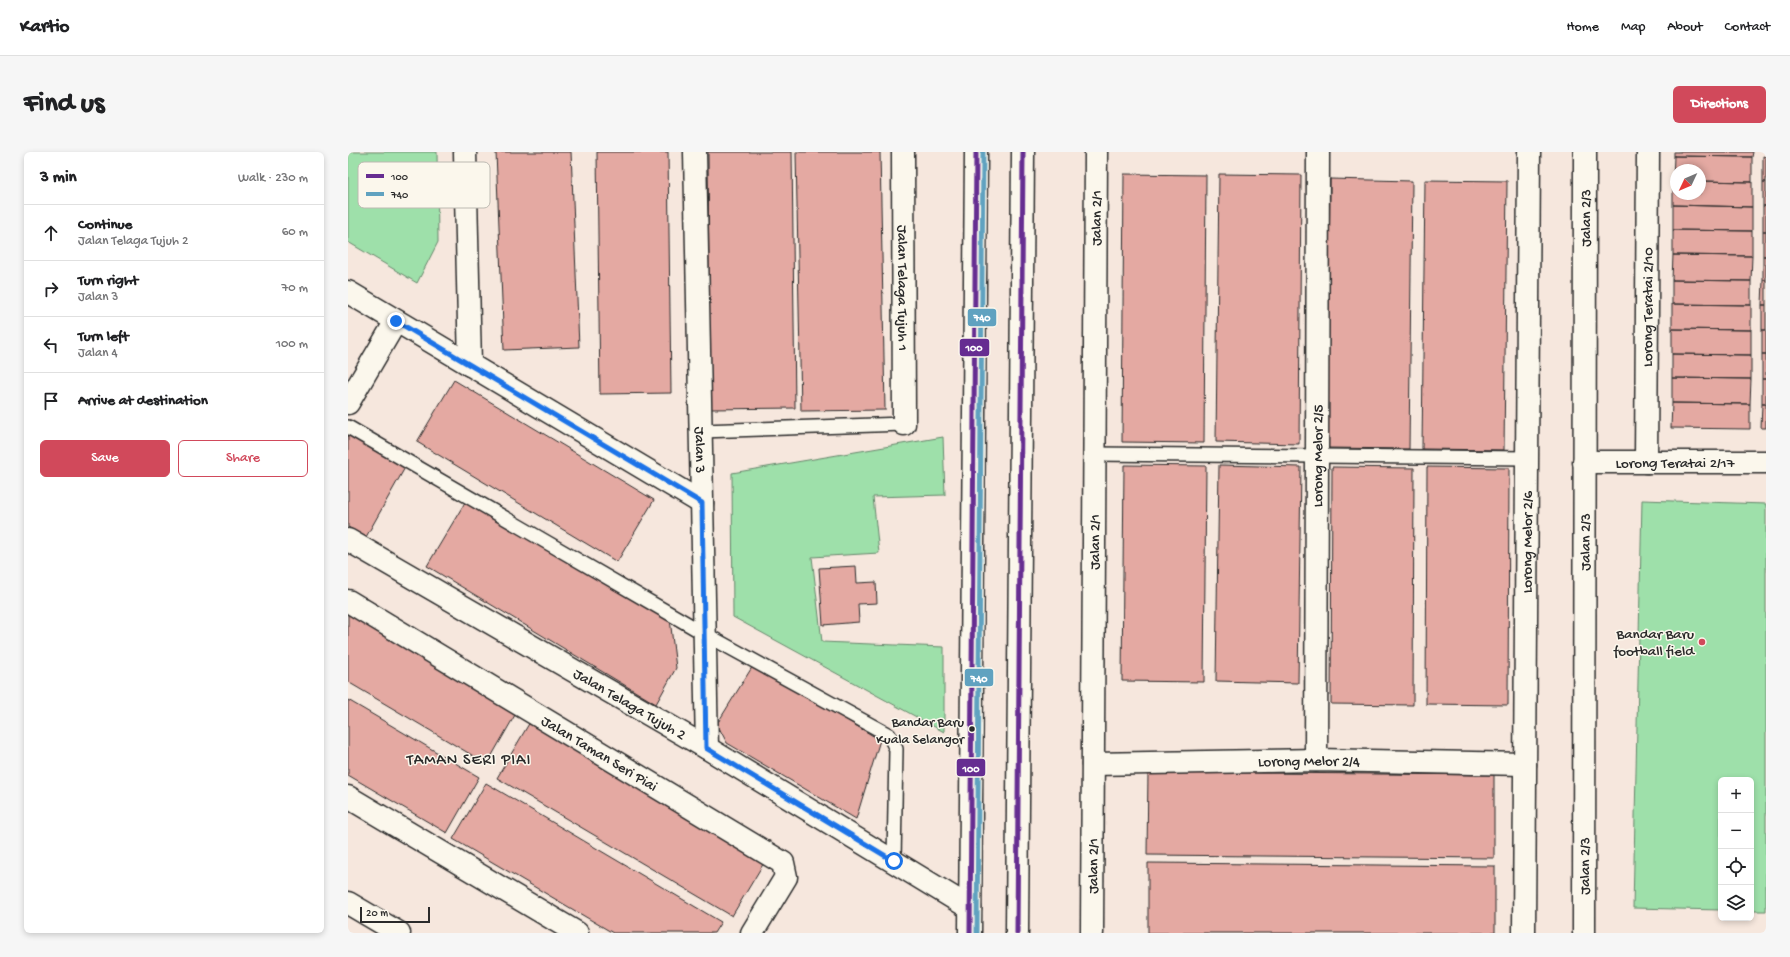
<!DOCTYPE html>
<meta charset="utf-8">
<style>
:root{--surface:#fff;--page:#f6f6f6;--text:#202124;--muted:#757577;--line:#e0e0e0;--accent:#d1495b}
body{margin:0;font-family:"Gochi Hand",sans-serif;background:var(--page);color:var(--text)}
.controls{position:absolute;right:12px;bottom:12px;display:grid;overflow:hidden;border-radius:6px;box-shadow:0 2px 6px #0003}
.controls button{width:36px;height:36px;display:grid;place-items:center;padding:0;border:0;border-bottom:1px solid var(--line);background:var(--surface);color:var(--text);font:20px sans-serif}
.compass{position:absolute;left:1322px;top:12px;width:36px;height:36px;border-radius:50%;background:var(--surface);box-shadow:0 2px 6px #0003;rotate:226deg}
.scale{position:absolute;left:12px;bottom:10px;width:70px;box-sizing:border-box;padding-left:4px;border:2px solid #2b2b2b;border-top:0;font-size:11px;line-height:14px;white-space:nowrap;color:#2b2b2b;-webkit-text-stroke:3px #fbf7ec;paint-order:stroke}
.stop{position:absolute;width:12px;height:12px;margin:-9px;border:3px solid #1a73e8;border-radius:50%;background:#fff}
.stop.end{background:#1a73e8;border-color:#fff;box-shadow:0 1px 4px #0008}
.list{margin:0;padding:0;list-style:none}
h2{display:flex;justify-content:space-between;align-items:center;height:52px;margin:0;padding:0 16px;font-size:17px}
h2 small{font-size:13px;font-weight:400;color:var(--muted)}
.list li{display:grid;grid-template-columns:26px 1fr auto;gap:12px;align-items:center;box-sizing:border-box;height:56px;padding:0 16px;border-top:1px solid var(--line)}
.list b{display:block;font-size:15px;white-space:nowrap}
.list p{margin:0;font-size:13px;white-space:nowrap;color:var(--muted)}
.list em{font-size:13px;font-style:normal;color:var(--muted)}
.actions{display:flex;gap:8px;padding:12px 16px}
.actions a{flex:1;padding:9px 0;border:1px solid var(--accent);border-radius:6px;text-align:center;font-size:14px;color:var(--accent)}
.actions .main{background:var(--accent);color:#fff}
.icon{flex:none;width:22px;height:22px;fill:none;stroke:currentColor;stroke-width:2;stroke-linecap:round;stroke-linejoin:round}
.map{position:relative;flex:none;width:1418px;height:781px;overflow:hidden;border-radius:6px}
header{display:flex;align-items:center;gap:24px;box-sizing:border-box;height:56px;padding:0 20px;background:var(--surface);border-bottom:1px solid var(--line)}
header strong{font-size:19px}
nav{display:flex;gap:22px;margin-inline-start:auto;font-size:14px}
.intro{display:flex;align-items:center;justify-content:space-between;box-sizing:border-box;height:96px;padding:0 24px}
h1{margin:0;font-size:28px}
.button{padding:10px 18px;border-radius:6px;background:var(--accent);color:#fff;font-size:14px;font-weight:700}
main{display:flex;gap:24px;padding:0 24px}
aside{flex:1;background:var(--surface);border-radius:6px;box-shadow:0 2px 6px #0003}
.map>svg:first-child{display:block}
</style>
<header>
<strong>Kartio</strong>
<nav><a>Home</a><a>Map</a><a>About</a><a>Contact</a></nav>
</header>
<div class="intro"><h1>Find us</h1><a class="button">Directions</a></div>
<main>
<aside>
<h2>3 min<small>Walk · 230 m</small></h2>
<ul class="list">
<li><svg class="icon" aria-label="ahead" viewBox="0 0 24 24"><path d="M12 20V5M6 11l6-6 6 6"/></svg><div><b>Continue</b><p>Jalan Telaga Tujuh 2</p></div><em>60 m</em></li>
<li><svg class="icon" aria-label="right" viewBox="0 0 24 24"><path d="M7 20v-9h11M14 6l5 5-5 5"/></svg><div><b>Turn right</b><p>Jalan 3</p></div><em>70 m</em></li>
<li><svg class="icon" aria-label="left" viewBox="0 0 24 24"><path d="M17 20v-9H6M10 6l-5 5 5 5"/></svg><div><b>Turn left</b><p>Jalan 4</p></div><em>100 m</em></li>
<li><svg class="icon" aria-label="arrive" viewBox="0 0 24 24"><path d="M6 21V4h12l-3 4 3 4H6"/></svg><div><b>Arrive at destination</b></div></li>
</ul>
<div class="actions"><a class="main">Save</a><a>Share</a></div>
</aside>
<div class="map">
<svg width="1418" height="781" viewBox="0 0 1418 781">
<rect width="100%" height="100%" fill="#f6e7dd"/>
<filter id="ink" filterUnits="userSpaceOnUse"><feTurbulence type="fractalNoise" baseFrequency=".025" numOctaves="2"/><feDisplacementMap in="SourceGraphic" scale="8" xChannelSelector="R" yChannelSelector="G"/><feConvolveMatrix kernelMatrix="1 2 1 2 8 2 1 2 1" color-interpolation-filters="sRGB"/></filter>
<g filter="url(#ink)">
<path fill="#9ee0aa" stroke="#64866a" d="M 0,0 L 89,0 L 90,90 L 69,131 L 0,90 Z
M 595,285 L 597,343 L 525,345 L 531,401 L 464,405 L 474,490 L 596,495 L 596,580 L 385,465 L 384,321 Z
M 1294,348 L 1418,352 L 1418,759 L 1403,759 L 1403,628 L 1373,628 L 1373,758 L 1285,756 Z"/>
<path fill="#e4a9a2" stroke="#2b2b2b" d="M 148,0 L 223,0 L 231,195 L 156,198 Z
M 249,0 L 320,0 L 323,241 L 252,242 Z
M 360,0 L 444,0 L 447,256 L 362,257 Z
M 448,0 L 532,0 L 537,258 L 453,259 Z
M 1326,0 L 1405,0 L 1404,5 L 1326,4 Z
M 1326,4 L 1404,5 L 1404,30 L 1352,29 L 1352,18 L 1328,18 L 1328,29 L 1325,29 Z
M 1415,4 L 1418,5 L 1418,30 L 1415,30 Z
M 776,22 L 858,23 L 856,291 L 774,290 Z
M 871,22 L 953,23 L 951,292 L 868,290 Z
M 982,27 L 1064,29 L 1061,297 L 979,296 Z
M 1077,28 L 1159,29 L 1156,298 L 1074,297 Z
M 1325,29 L 1328,29 L 1328,42 L 1352,42 L 1352,29 L 1404,30 L 1404,55 L 1325,53 Z
M 1415,30 L 1418,30 L 1418,54 L 1415,54 Z
M 1325,53 L 1404,55 L 1404,79 L 1325,78 Z
M 1415,54 L 1418,54 L 1418,79 L 1415,79 Z
M 1325,78 L 1404,79 L 1404,104 L 1325,103 Z
M 1415,79 L 1418,79 L 1418,104 L 1415,104 Z
M 1325,103 L 1404,104 L 1403,129 L 1324,128 Z
M 1415,104 L 1418,104 L 1418,128 L 1415,128 Z
M 1324,128 L 1403,129 L 1403,153 L 1324,152 Z
M 1415,128 L 1418,128 L 1418,153 L 1414,153 Z
M 1324,152 L 1403,153 L 1403,178 L 1324,177 Z
M 1414,153 L 1418,153 L 1418,178 L 1414,178 Z
M 1324,177 L 1403,178 L 1403,203 L 1324,202 Z
M 1414,178 L 1418,178 L 1418,202 L 1414,202 Z
M 1324,202 L 1403,203 L 1403,227 L 1324,226 Z
M 1414,202 L 1418,202 L 1418,227 L 1414,227 Z
M 1324,226 L 1403,227 L 1402,252 L 1324,251 Z
M 1414,227 L 1418,227 L 1418,252 L 1414,252 Z
M 106,228 L 306,348 L 269,410 L 69,290 Z
M 1324,251 L 1402,252 L 1402,277 L 1323,276 Z
M 1414,252 L 1418,252 L 1418,276 L 1413,276 Z
M 0,282 L 59,312 L 18,385 L 0,375 Z
M 776,313 L 858,314 L 856,530 L 774,529 Z
M 871,313 L 953,315 L 950,531 L 868,529 Z
M 984,315 L 1066,316 L 1065,553 L 983,552 Z
M 1079,315 L 1161,316 L 1160,553 L 1078,552 Z
M 119,347 L 322,467 L 328,516 L 308,552 L 79,414 Z
M 508,414 L 509,431 L 528,430 L 529,451 L 510,452 L 511,470 L 475,473 L 471,416 Z
M 0,456 L 171,556 L 139,612 L 0,530 Z
M 406,512 L 532,588 L 508,667 L 379,591 L 369,572 Z
M 0,548 L 131,625 L 99,681 L 0,623 Z
M 182,570 L 417,709 L 384,764 L 149,626 Z
M 800,620 L 1146,623 L 1146,706 L 799,703 Z
M 138,631 L 373,770 L 366,781 L 265,781 L 105,687 Z
M 800,711 L 1147,714 L 1147,781 L 800,781 Z"/>
<g fill="none" stroke-linecap="round" stroke-linejoin="round">
<defs>
<path id="lane" d="M 0,275 L 357,482 L 541,583 L 548,597 L 546,709
M 353,279 L 556,272
M 745,302 L 1179,306"/>
<g id="street">
<path d="M 117,0 L 122,213"/>
<path id="s1" d="M 347,0 L 359,596"/>
<path id="s2" d="M 555,0 L 556,272"/>
<path d="M 0,140 L 354,351"/>
<path d="M 0,251 L 48,169"/>
<path id="s3" d="M 1236,310 L 1418,310"/>
<path id="s4" d="M 1298,310 L 1300,0"/>
<path id="s5" d="M 0,388 L 359,596 L 622,756"/>
<path id="s6" d="M 0,449 L 435,711 L 438,725 L 404,781"/>
<path id="s7" d="M 968,608 L 970,0"/>
<path id="s8" d="M 745,612 L 968,608 L 1177,612"/>
<path d="M 0,645 L 229,781"/>
<path id="s9" d="M 744,781 L 748,0"/>
<path id="s10" d="M 1176,781 L 1181,0"/>
<path id="s11" d="M 1236,781 L 1237,0"/>
</g>
<path id="primary" d="M 0,751 L 51,781"/>
<path id="highway" d="M 622,781 L 628,0
M 669,781 L 675,0"/>
</defs>
<use href="#lane" stroke="#2b2b2b" stroke-width="16"/>
<use href="#street" stroke="#2b2b2b" stroke-width="25"/>
<use href="#primary" stroke="#2b2b2b" stroke-width="25"/>
<use href="#highway" stroke="#2b2b2b" stroke-width="25"/>
<use href="#lane" stroke="#fbf7ec" stroke-width="13"/>
<use href="#street" stroke="#fbf7ec" stroke-width="22"/>
<use href="#primary" stroke="#fbf7ec" stroke-width="22"/>
<use href="#highway" stroke="#fbf7ec" stroke-width="22"/>
<defs>
<path id="bus-1" d="M 622,781 L 628,0
M 669,781 L 675,0"/>
<path id="bus-2" d="M 629,781 L 635,0"/>
</defs>
<use href="#bus-1" stroke="#fbf7ec" stroke-width="8"/>
<use href="#bus-2" stroke="#fbf7ec" stroke-width="8"/>
<use href="#bus-1" stroke="#662d91" stroke-width="5"/>
<use href="#bus-2" stroke="#60a2c0" stroke-width="5"/>
</g>
</g>
<g fill="none" stroke-linecap="round" stroke-linejoin="round" filter="url(#ink)">
<path stroke="#1a73e8" stroke-width="5" d="M 48,169 L 354,351 L 358,596 L 546,709"/>
</g>
<circle fill="#d1495b" stroke="#fbf7ec" stroke-width="1.5" cx="1354" cy="490" r="4"/>
<circle fill="#2b2b2b" stroke="#fbf7ec" stroke-width="1.5" cx="624" cy="577" r="3.5"/>
<g text-anchor="middle" stroke-width="3" stroke-linejoin="round" paint-order="stroke">
<g font-size="14" fill="#2b2b2b" stroke="#fbf7ec" text-anchor="end">
<text x="616" y="574">Bandar Baru<tspan x="616" dy="17">Kuala Selangor</tspan></text>
</g>
<g font-size="15" fill="#2b2b2b" stroke="#fbf7ec">
<text dy="5" stroke="none"><textPath href="#s9" startOffset="715">Jalan 2/1</textPath></text>
<text dy="5" stroke="none"><textPath href="#s11" startOffset="715">Jalan 2/3</textPath></text>
<text dy="5" stroke="none"><textPath href="#s2" startOffset="136">Jalan Telaga Tujuh 1</textPath></text>
<text dy="5" stroke="none"><textPath href="#s4" startOffset="155">Lorong Teratai 2/10</textPath></text>
<text dy="5" stroke="none"><textPath href="#s1" startOffset="298">Jalan 3</textPath></text>
<text dy="5" stroke="none"><textPath href="#s7" startOffset="304">Lorong Melor 2/5</textPath></text>
<text dy="5" stroke="none"><textPath href="#s3" startOffset="91">Lorong Teratai 2/17</textPath></text>
<text dy="5" stroke="none"><textPath href="#s9" startOffset="391">Jalan 2/1</textPath></text>
<text dy="5" stroke="none"><textPath href="#s11" startOffset="391">Jalan 2/3</textPath></text>
<text dy="5" stroke="none"><textPath href="#s10" startOffset="391">Lorong Melor 2/6</textPath></text>
<text dy="5" stroke="none"><textPath href="#s5" startOffset="326">Jalan Telaga Tujuh 2</textPath></text>
<text dy="5" stroke="none"><textPath href="#s6" startOffset="294">Jalan Taman Seri Piai</textPath></text>
<text dy="5" stroke="none"><textPath href="#s8" startOffset="216">Lorong Melor 2/4</textPath></text>
<text dy="5" stroke="none"><textPath href="#s9" startOffset="67">Jalan 2/1</textPath></text>
<text dy="5" stroke="none"><textPath href="#s11" startOffset="67">Jalan 2/3</textPath></text>
</g>
<g font-size="15" fill="#2b2b2b" stroke="#fbf7ec" text-anchor="end">
<text x="1346" y="486">Bandar Baru<tspan x="1346" dy="17">football field</tspan></text>
</g>
<g font-size="16" letter-spacing="1" fill="#2b2b2b" stroke="#fbf7ec">
<text x="121" y="612">TAMAN SERI PIAI</text>
</g>
</g>
<rect x="10" y="10" width="132" height="46" rx="6" fill="#fbf7ec" stroke="#bdbab2" stroke-width="1"/>
<rect x="18" y="22" width="18" height="4" fill="#662d91"/>
<rect x="18" y="40" width="18" height="4" fill="#60a2c0"/>
<g font-size="11" fill="#2b2b2b">
<text x="43" y="28">100</text>
<text x="43" y="46">740</text>
</g>
<g stroke="#fbf7ec" stroke-width="1.5">
<rect x="619" y="156" width="30" height="19" rx="4" fill="#60a2c0"/>
<rect x="611" y="186" width="31" height="19" rx="4" fill="#662d91"/>
<rect x="616" y="516" width="30" height="19" rx="4" fill="#60a2c0"/>
<rect x="608" y="606" width="30" height="19" rx="4" fill="#662d91"/>
</g>
<g font-size="11" text-anchor="middle" font-weight="bold" fill="#fff">
<text x="634" y="169">740</text>
<text x="626" y="199">100</text>
<text x="631" y="530">740</text>
<text x="623" y="620">100</text>
</g>
</svg>
<div class="controls">
<button>+</button>
<button>−</button>
<button><svg class="icon" aria-label="locate" viewBox="0 0 24 24"><circle cx="12" cy="12" r="6"/><path d="M12 2v4M12 18v4M2 12h4M18 12h4"/></svg></button>
<button><svg class="icon" aria-label="layers" viewBox="0 0 24 24"><path d="M12 4l9 5-9 5-9-5zM3 14l9 5 9-5"/></svg></button>
</div>
<svg class="compass" viewBox="-18 -18 36 36"><path d="M0-13l5 13h-10z" fill="#e53935"/><path d="M0 13l5-13h-10z" fill="#757577"/></svg>
<div class="scale">20 m</div>
<div class="stop" style="left:546px;top:709px"></div>
<div class="stop end" style="left:48px;top:169px"></div>
</div>
</main>
